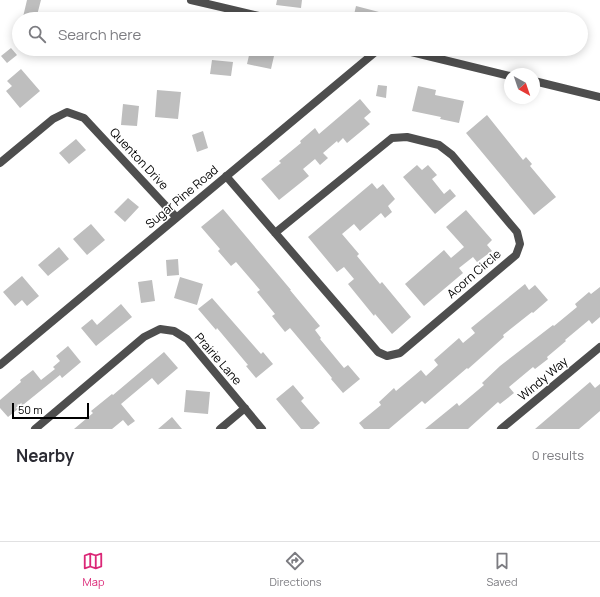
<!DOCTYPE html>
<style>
:root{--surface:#fff;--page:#f7f7f7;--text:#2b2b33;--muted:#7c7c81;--line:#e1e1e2;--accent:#db2777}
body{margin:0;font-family:Manrope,sans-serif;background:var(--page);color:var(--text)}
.compass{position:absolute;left:504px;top:68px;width:36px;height:36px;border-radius:50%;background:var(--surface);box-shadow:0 2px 10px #0003;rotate:140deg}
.scale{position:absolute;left:12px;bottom:10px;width:77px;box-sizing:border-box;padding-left:4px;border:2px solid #000;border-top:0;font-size:11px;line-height:14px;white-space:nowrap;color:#000;-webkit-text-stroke:3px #fff;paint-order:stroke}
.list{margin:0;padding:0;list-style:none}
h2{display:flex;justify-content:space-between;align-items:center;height:52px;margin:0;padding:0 16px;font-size:17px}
h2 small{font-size:13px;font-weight:400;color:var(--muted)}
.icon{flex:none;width:22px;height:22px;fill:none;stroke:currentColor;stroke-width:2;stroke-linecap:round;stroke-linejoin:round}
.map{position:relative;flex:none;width:600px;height:429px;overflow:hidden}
.search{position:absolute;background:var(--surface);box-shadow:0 2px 10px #0003;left:12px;right:12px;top:12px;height:44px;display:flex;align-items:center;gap:10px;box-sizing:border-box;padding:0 14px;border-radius:22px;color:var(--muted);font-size:15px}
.sheet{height:112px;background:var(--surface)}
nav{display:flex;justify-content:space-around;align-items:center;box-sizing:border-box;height:56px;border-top:1px solid var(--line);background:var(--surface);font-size:11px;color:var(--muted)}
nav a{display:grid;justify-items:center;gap:2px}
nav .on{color:var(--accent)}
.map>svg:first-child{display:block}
</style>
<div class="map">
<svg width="600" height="429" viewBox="0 0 600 429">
<rect width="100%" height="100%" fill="#fff"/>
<path fill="#bebebe" d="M 27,0 L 41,0 L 36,19 L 23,17 Z
M 277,0 L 302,0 L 301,8 L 276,5 Z
M 356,6 L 379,12 L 378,19 L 353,19 Z
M 11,48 L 17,55 L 7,63 L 1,56 Z
M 250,51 L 274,56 L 271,69 L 247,64 Z
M 212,60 L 233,62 L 231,76 L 210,74 Z
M 21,69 L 40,91 L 20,108 L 6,91 L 12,86 L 7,81 Z
M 378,85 L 387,86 L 386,98 L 376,96 Z
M 418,86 L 436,90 L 435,95 L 464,101 L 459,123 L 440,119 L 441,117 L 412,111 Z
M 157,90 L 181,92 L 178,119 L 155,117 Z
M 360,99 L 371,112 L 364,118 L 370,124 L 347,143 L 343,138 L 338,143 L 337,141 L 323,153 L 328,158 L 320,165 L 315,159 L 303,169 L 309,176 L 279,200 L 261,179 L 281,163 L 279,161 L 301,143 L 300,141 L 315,128 L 319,134 Z
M 123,104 L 139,106 L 137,126 L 121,125 Z
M 487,115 L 523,160 L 526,157 L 532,164 L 530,166 L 556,197 L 534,215 L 466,133 Z
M 203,131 L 208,148 L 197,152 L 192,135 Z
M 76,139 L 86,150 L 69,164 L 59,153 Z
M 417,165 L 422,170 L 428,165 L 437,175 L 432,179 L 444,194 L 450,189 L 456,196 L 435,214 L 403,177 Z
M 372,183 L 377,189 L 383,184 L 395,199 L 388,206 L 392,212 L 385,218 L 381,213 L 360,231 L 354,224 L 342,234 L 359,254 L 357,256 L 380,284 L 382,282 L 411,317 L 392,334 L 375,314 L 374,316 L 348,284 L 354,279 L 344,267 L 337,272 L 308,237 Z
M 128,198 L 139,207 L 125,222 L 114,212 Z
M 223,209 L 291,290 L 290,290 L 320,326 L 315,330 L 321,338 L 320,339 L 344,368 L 348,365 L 360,379 L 343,393 L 331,379 L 332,378 L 290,328 L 285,332 L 272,316 L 275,314 L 257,292 L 260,290 L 236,262 L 231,266 L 218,251 L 220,249 L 201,227 Z
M 466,210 L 492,240 L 487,245 L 492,251 L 477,262 L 473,257 L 459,268 L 463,273 L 424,306 L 405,284 L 444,250 L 451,258 L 464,247 L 446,227 Z
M 91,224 L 105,240 L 87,255 L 73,239 Z
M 59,247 L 69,259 L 48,276 L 38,265 Z
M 178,259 L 179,275 L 167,276 L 166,260 Z
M 22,276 L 39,296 L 27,306 L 22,300 L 15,306 L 3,292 Z
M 180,277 L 203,284 L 197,305 L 174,298 Z
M 152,280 L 155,301 L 141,303 L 138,282 Z
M 525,284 L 529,290 L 535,285 L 548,300 L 533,313 L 532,312 L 503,335 L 504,337 L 468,369 L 467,368 L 425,404 L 422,401 L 389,429 L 364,429 L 359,423 L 381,405 L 379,402 L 394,388 L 396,391 L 421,370 L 426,376 L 438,365 L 434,360 L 459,338 L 463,343 L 475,333 L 471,328 Z
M 600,287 L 600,317 L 592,324 L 589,320 L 565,340 L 566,341 L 547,357 L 548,359 L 535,369 L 533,367 L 509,387 L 514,393 L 500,404 L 498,402 L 468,429 L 425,429 L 457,403 L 459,406 L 484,385 L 482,383 L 500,366 L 553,325 L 554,326 L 577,307 L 575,304 L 589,292 L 591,294 Z
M 212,298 L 261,354 L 263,352 L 273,364 L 256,378 L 246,366 L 248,365 L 217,328 L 216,330 L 198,309 Z
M 121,304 L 132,317 L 96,346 L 81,328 L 92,319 L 97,325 Z
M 68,346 L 81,362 L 62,378 L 60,375 L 8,417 L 0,408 L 0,400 L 21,382 L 20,380 L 33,370 L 41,380 L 55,369 L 53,367 L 60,361 L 56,356 Z
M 164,352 L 178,368 L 158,385 L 152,378 L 121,404 L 135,421 L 128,426 L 123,420 L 112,429 L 74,429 L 93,413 L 91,411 L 112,394 L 113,395 Z
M 590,382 L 595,388 L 600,384 L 600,411 L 579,429 L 535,429 Z
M 293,385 L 304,398 L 301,401 L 320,423 L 313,429 L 301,429 L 276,399 Z
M 186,390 L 210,392 L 208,414 L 184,412 Z
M 172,417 L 182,429 L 158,429 Z"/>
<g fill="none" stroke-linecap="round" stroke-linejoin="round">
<path stroke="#4e4e4e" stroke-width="8" d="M 0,163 L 53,119 L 67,112 L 84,118 L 176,217
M 226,176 L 378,352 L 387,356 L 400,353 L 516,255 L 520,244 L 517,232 L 452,155 L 439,145 L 407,137 L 392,138 L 275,233
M 0,365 L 379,49
M 35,429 L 144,337 L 160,329 L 174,331 L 187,339 L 262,429
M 220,429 L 245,408
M 501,429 L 600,347"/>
<path stroke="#4e4e4e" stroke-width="8" d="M 191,0 L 272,19
M 399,49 L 510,76
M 534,81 L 600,97"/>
</g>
<g text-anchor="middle" stroke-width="3" stroke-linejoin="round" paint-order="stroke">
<g font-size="12" fill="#000" stroke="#fff">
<text transform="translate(139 159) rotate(47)" y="4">Quenton Drive</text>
<text transform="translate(182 197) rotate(-40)" y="4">Sugar Pine Road</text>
<text transform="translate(474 274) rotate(-41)" y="4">Acorn Circle</text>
<text transform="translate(218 359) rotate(49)" y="4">Prairie Lane</text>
<text transform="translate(543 379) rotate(-40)" y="4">Windy Way</text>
</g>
</g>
</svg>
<svg class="compass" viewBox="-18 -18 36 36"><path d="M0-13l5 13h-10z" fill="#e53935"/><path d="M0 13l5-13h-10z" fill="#7c7c81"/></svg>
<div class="scale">50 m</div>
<div class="search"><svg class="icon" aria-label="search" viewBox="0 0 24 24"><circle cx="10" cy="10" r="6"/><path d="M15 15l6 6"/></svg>Search here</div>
</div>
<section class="sheet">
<h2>Nearby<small>0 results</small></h2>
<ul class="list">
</ul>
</section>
<nav>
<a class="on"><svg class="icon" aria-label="map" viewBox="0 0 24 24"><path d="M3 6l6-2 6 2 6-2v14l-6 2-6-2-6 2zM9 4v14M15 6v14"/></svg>Map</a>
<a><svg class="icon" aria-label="directions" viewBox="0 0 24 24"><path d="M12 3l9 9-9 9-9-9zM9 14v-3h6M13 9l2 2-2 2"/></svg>Directions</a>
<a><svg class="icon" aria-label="saved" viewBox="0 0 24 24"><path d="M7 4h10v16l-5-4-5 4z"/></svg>Saved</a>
</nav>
